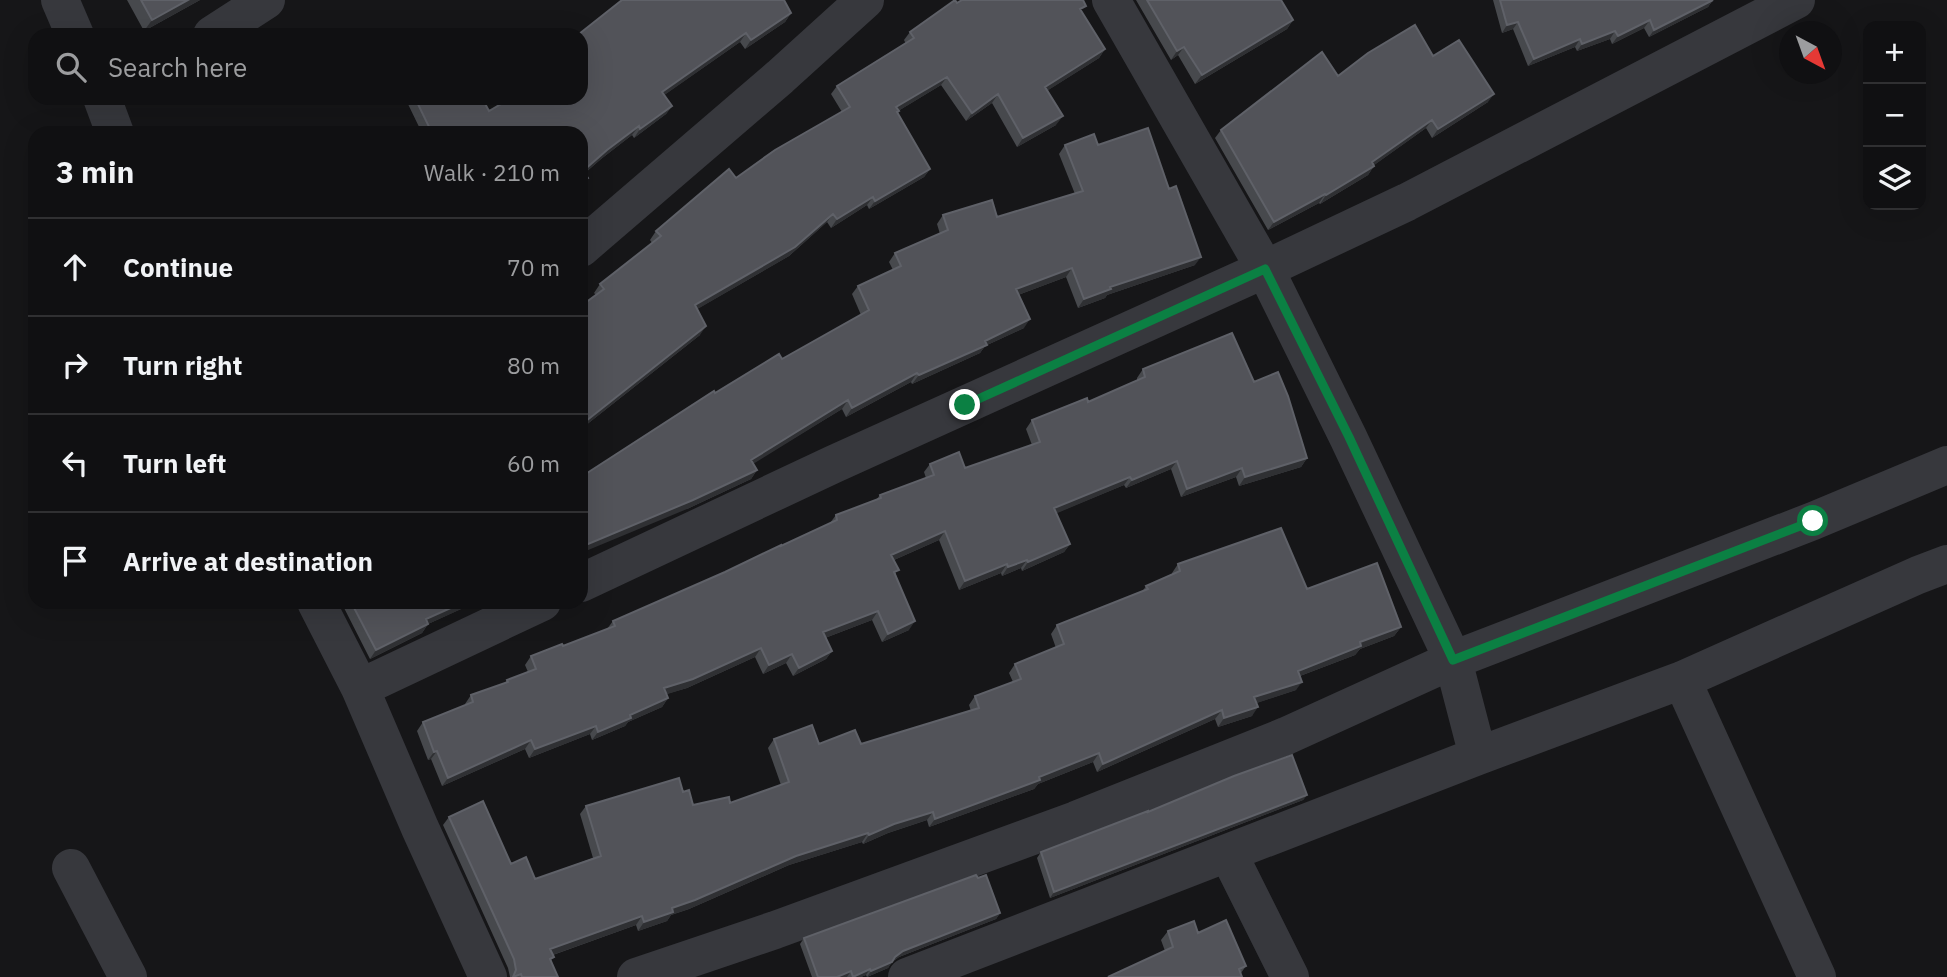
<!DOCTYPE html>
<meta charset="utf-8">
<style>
:root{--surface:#101012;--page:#1e1e20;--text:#f1f3f6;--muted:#9c9d9f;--line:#303032}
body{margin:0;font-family:"IBM Plex Sans",sans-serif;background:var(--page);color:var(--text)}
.controls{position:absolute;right:21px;top:21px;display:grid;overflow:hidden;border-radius:14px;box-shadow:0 7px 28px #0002}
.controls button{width:63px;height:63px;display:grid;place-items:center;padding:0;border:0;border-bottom:2px solid var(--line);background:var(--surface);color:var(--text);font:35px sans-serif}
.compass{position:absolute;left:1779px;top:21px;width:63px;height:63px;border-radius:50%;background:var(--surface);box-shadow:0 7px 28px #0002;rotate:139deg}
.stop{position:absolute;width:21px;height:21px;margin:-16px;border:5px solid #0b8043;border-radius:50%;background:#fff}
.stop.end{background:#0b8043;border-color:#fff;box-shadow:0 2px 7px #0008}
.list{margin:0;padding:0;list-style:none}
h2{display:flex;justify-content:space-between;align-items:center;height:91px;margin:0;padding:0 28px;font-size:30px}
h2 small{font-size:23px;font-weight:400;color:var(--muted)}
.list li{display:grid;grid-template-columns:46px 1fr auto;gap:21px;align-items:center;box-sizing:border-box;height:98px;padding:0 28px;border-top:2px solid var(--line)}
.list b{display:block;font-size:26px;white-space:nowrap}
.list em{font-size:23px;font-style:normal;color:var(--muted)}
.icon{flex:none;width:38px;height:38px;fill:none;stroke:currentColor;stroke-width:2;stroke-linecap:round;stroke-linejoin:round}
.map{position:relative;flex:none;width:1947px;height:977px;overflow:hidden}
.search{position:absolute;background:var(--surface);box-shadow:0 7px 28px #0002;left:28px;top:28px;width:560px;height:77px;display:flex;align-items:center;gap:18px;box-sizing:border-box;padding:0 24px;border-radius:21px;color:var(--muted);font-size:26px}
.panel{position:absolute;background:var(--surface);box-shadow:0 7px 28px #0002;left:28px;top:126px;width:560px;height:483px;border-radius:21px}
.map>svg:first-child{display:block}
</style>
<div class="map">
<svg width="1947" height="977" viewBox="0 0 1947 977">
<rect width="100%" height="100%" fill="#161618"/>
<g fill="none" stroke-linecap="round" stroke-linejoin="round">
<path stroke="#37383d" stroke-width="38" d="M 60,0 L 75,35
M 1111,0 L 1265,269 L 1348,437 L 1453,660 L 1478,756
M 212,35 L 266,0
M 102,98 L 115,133
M 581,248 L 780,77 L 865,0
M 581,583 L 834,464 L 1265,269 L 1407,202 L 1796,0
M 316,602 L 360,688 L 420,828 L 488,977
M 1682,680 L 1817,977
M 360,688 L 542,602
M 1228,853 L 1290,977
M 71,868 L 128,977
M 636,977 L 775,930 L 1076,820 L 1286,736 L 1453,660 L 1813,521 L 1947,465
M 907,977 L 1478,756 L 1682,680 L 1918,575 L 1947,564"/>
</g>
<path fill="#47494d" d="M 127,0 L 200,0 L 144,31 Z
M 622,0 L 785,4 L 791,13 L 785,22 L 745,49 L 740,42 L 664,95 L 672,106 L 666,114 L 634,138 L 632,135 L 601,159 L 585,173 L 581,187 L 581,133 L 422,133 L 406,100 L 407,98 L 482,98 L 489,111 L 581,98 L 581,35 L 579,35 Z
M 1136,0 L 1281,0 L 1293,20 L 1287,29 L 1195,84 L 1178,55 L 1171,60 Z
M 1493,0 L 1713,0 L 1708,7 L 1649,37 L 1644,28 L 1612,44 L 1610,39 L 1577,51 L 1575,47 L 1528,66 L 1513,29 L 1502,33 Z
M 957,3 L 1082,12 L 1105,49 L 1099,58 L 1048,90 L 1056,125 L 1017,147 L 992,103 L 966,121 L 941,85 L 898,111 L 897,113 L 930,169 L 924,177 L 869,209 L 867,205 L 831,228 L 827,222 L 789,256 L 697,309 L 700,335 L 581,429 L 581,306 L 596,295 L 594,293 L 600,284 L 652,243 L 650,240 L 656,231 L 736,178 L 842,112 L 831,94 L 837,86 L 906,44 L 904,40 L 910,32 Z
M 1433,56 L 1488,102 L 1432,138 L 1426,128 L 1374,165 L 1374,166 L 1368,175 L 1320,204 L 1319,203 L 1268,230 L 1215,138 L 1221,130 L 1338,76 Z
M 1065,145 L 1098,145 L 1195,265 L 1107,295 L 1105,298 L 1078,308 L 1066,277 L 1018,295 L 1024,328 L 985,346 L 980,353 L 912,384 L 911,382 L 846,417 L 842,409 L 753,463 L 757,470 L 751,479 L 687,509 L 715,393 L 782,359 L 861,315 L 852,294 L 858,286 L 893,270 L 889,262 L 895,253 L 940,234 L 937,224 L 943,215 L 997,217 L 1075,194 L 1059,154 Z
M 1143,369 L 1254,382 L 1307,458 L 1301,467 L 1239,486 L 1236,477 L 1181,497 L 1171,469 L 1126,488 L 1124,485 L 1056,513 L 1070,544 L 1064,552 L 1022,571 L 1021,568 L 1002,576 L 1001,573 L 959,590 L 939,540 L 894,560 L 896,575 L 909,630 L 882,642 L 872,620 L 825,638 L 832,651 L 826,659 L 793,676 L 786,663 L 763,674 L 755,657 L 687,688 L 666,694 L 668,698 L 662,707 L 628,722 L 625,726 L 592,740 L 590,734 L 529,758 L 525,749 L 442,786 L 431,759 L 428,760 L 417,731 L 423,722 L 465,705 L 465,704 L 471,695 L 505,683 L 507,680 L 528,672 L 525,665 L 531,656 L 563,646 L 607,629 L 613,621 L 725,572 L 830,523 L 836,515 L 876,500 L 880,495 L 926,478 L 924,472 L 930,464 L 965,468 L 1032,445 L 1026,429 L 1032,420 L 1088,402 L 1137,380 L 1137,378 Z
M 1178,564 L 1307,589 L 1401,627 L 1394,636 L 1360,649 L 1355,655 L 1300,676 L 1296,690 L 1256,703 L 1252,716 L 1218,727 L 1215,719 L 1097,772 L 1093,762 L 1038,784 L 1034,789 L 929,827 L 927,820 L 888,833 L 863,844 L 862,842 L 789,865 L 689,909 L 671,915 L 667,921 L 638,931 L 636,925 L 553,955 L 551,961 L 558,977 L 510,977 L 508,968 L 443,825 L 449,817 L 511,864 L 535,879 L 593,858 L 580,814 L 586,806 L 683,792 L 693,805 L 730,803 L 781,785 L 768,748 L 774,739 L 819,744 L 861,744 L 971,711 L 969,705 L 975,696 L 1013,682 L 1009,673 L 1015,664 L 1056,648 L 1051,634 L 1057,625 L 1142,592 L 1146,586 L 1172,574 L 1172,573 Z
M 341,602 L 481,602 L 477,604 L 476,602 L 428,624 L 422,633 L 370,659 Z
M 1307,795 L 1303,800 L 1050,898 L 1037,858 L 1041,852 L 1148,812 Z
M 1000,913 L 996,919 L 899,957 L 892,962 L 888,968 L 867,977 L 866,975 L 861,977 L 812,977 L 800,944 L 804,938 Z
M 1168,931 L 1198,933 L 1246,966 L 1241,973 L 1165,951 L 1161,940 Z"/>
<path fill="#2f3033" d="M 188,0 L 200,0 L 144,31 L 152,20 Z
M 1713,0 L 1708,7 L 1649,37 L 1654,30 Z
M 791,13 L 785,22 L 745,49 L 751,40 Z
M 1293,20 L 1287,29 L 1195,84 L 1202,75 Z
M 1650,20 L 1644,28 L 1612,44 L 1618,36 Z
M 1518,22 L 1513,29 L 1502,33 L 1507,25 Z
M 1615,31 L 1610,39 L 1577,51 L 1582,44 Z
M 746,33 L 740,42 L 656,101 L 662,92 Z
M 1580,39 L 1575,47 L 1528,66 L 1534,59 Z
M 1184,47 L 1178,55 L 1171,60 L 1177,51 Z
M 1105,49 L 1099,58 L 1039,96 L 1045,87 Z
M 947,77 L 941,85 L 890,116 L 896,107 Z
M 998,94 L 992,103 L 966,121 L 972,113 Z
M 1494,94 L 1488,102 L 1432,138 L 1438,129 Z
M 672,106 L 666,114 L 634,138 L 640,129 Z
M 1063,116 L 1056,125 L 1017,147 L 1023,138 Z
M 1432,120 L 1426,128 L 1366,171 L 1372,162 Z
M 639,126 L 632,135 L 601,159 L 581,176 L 583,171 L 607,150 Z
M 1374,166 L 1368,175 L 1320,204 L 1326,195 Z
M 930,169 L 924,177 L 869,209 L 875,201 Z
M 1325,194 L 1319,203 L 1268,230 L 1274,222 Z
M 873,197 L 867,205 L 831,228 L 837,219 Z
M 833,214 L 827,222 L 789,256 L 689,314 L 695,305 Z
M 1201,257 L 1195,265 L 1107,295 L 1105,298 L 1078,308 L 1084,299 L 1110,287 Z
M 1072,268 L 1066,277 L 1010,298 L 1016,289 Z
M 1030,319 L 1024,328 L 985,346 L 980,353 L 912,384 L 919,375 L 985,341 Z
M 706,326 L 700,335 L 581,429 L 581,425 Z
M 917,373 L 911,382 L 846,417 L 852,408 Z
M 848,400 L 842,409 L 745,469 L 751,460 Z
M 1307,458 L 1301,467 L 1239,486 L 1245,477 Z
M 1177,461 L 1171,469 L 1126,488 L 1132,480 Z
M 1242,468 L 1236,477 L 1181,497 L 1187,489 Z
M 757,470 L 751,479 L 687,509 L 581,553 L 581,547 Z
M 1130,477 L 1124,485 L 1048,517 L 1054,508 Z
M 945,531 L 939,540 L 885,564 L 891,555 Z
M 1070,544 L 1064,552 L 1022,571 L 1028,562 Z
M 1027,560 L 1021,568 L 1002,576 L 1008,567 Z
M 1007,564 L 1001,573 L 959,590 L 965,581 Z
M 464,602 L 477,602 L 428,624 L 422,633 L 370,659 L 376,650 L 426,619 Z
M 878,611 L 872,620 L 817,641 L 823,632 Z
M 915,621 L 909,630 L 882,642 L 888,634 Z
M 1401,627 L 1394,636 L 1360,649 L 1355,655 L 1292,679 L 1298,671 L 1360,642 Z
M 761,648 L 755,657 L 687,688 L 658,697 L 664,688 Z
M 832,651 L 826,659 L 793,676 L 799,668 Z
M 792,654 L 786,663 L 763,674 L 769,665 Z
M 1302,682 L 1296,690 L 1248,706 L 1254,697 Z
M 668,698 L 662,707 L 628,722 L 625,726 L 592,740 L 598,732 L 630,715 Z
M 1258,707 L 1252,716 L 1218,727 L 1224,718 Z
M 1222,710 L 1215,719 L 1097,772 L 1103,764 Z
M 596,726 L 590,734 L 529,758 L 535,749 Z
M 531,740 L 525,749 L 442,786 L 448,778 Z
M 437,751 L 431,759 L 428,760 L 434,752 Z
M 1099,753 L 1093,762 L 1038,784 L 1034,789 L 929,827 L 935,819 Z
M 1307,795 L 1303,800 L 1050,898 L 1054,892 Z
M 933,812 L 927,820 L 888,833 L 863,844 L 869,835 L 894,824 Z
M 868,833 L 862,842 L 789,865 L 689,909 L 671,915 L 667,921 L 638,931 L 644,922 L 672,908 L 796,856 Z
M 1000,913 L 996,919 L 899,957 L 890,963 L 895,957 L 903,951 Z
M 642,916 L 636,925 L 544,958 L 550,949 Z
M 892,962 L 888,968 L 867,977 L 871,971 Z
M 870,969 L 866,975 L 861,977 L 853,977 Z
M 851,971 L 847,977 L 837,977 Z"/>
<path fill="#525359" stroke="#5f6168" stroke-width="2" d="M 141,0 L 188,0 L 152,20 Z
M 622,0 L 784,0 L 791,13 L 751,40 L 746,33 L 662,92 L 672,106 L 640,129 L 639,126 L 607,150 L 583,171 L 588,178 L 581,183 L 581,133 L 432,133 L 415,98 L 482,98 L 489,111 L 511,98 L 581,98 L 581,44 L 585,41 L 581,35 L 579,34 Z
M 955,0 L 957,3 L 962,0 L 1083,0 L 1086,6 L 1080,9 L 1105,49 L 1045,87 L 1063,116 L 1023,138 L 998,94 L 972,113 L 947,77 L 896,107 L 899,111 L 897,112 L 930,169 L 875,201 L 873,197 L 837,219 L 833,214 L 795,247 L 695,305 L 706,326 L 581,425 L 581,306 L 604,289 L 600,284 L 661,236 L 656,231 L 729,169 L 736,178 L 775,150 L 850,107 L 837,86 L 914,38 L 910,32 Z
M 1147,0 L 1281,0 L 1293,20 L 1202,75 L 1184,47 L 1177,51 Z
M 1500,0 L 1713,0 L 1654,30 L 1650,20 L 1618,36 L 1615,31 L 1582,44 L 1580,39 L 1534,59 L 1518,22 L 1507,25 Z
M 1415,25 L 1433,56 L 1459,40 L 1494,94 L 1438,129 L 1432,120 L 1372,162 L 1374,166 L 1326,195 L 1325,194 L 1274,222 L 1221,130 L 1322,52 L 1338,76 L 1368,53 Z
M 1148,128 L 1169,189 L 1176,186 L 1201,257 L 1110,287 L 1111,289 L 1084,299 L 1072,268 L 1016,289 L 1030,319 L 985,341 L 987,345 L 919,375 L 917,373 L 852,408 L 848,400 L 751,460 L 757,470 L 693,500 L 581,547 L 581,477 L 714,391 L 715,393 L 779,354 L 782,359 L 869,310 L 858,286 L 901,266 L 895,253 L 948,230 L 943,215 L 992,200 L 997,217 L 1083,191 L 1065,145 L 1094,134 L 1098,145 Z
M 1232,333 L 1254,382 L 1278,372 L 1288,396 L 1307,458 L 1245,477 L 1242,468 L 1187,489 L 1177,461 L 1132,480 L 1130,477 L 1054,508 L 1070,544 L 1028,562 L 1027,560 L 1008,567 L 1007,564 L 965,581 L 945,531 L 891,555 L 899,570 L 894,572 L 915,621 L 888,634 L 878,611 L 823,632 L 832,651 L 799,668 L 792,654 L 769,665 L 761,648 L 693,679 L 664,688 L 668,698 L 630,715 L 631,718 L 598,732 L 596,726 L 535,749 L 531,740 L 448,778 L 437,751 L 434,752 L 423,722 L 473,702 L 471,695 L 508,682 L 507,680 L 536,669 L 531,656 L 562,644 L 563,646 L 615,626 L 613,621 L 725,572 L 781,545 L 781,546 L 837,520 L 836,515 L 881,498 L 880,495 L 934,475 L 930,464 L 959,452 L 965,468 L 1040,442 L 1032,420 L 1087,398 L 1088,402 L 1145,377 L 1143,369 Z
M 1281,528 L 1307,589 L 1377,563 L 1401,627 L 1360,642 L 1361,646 L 1298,671 L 1302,682 L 1254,697 L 1258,707 L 1224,718 L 1222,710 L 1103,764 L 1099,753 L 1039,777 L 1040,780 L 935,819 L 933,812 L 894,824 L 869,835 L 868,833 L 796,856 L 695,900 L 672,908 L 673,912 L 644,922 L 642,916 L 550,949 L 554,957 L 550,959 L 558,977 L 522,977 L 521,974 L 513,977 L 516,970 L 514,959 L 449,817 L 483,801 L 511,864 L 526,857 L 535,879 L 601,856 L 586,806 L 679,778 L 683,792 L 689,790 L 693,805 L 729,797 L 730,803 L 789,782 L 774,739 L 812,725 L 819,744 L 855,730 L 861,744 L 979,708 L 975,696 L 1021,679 L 1015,664 L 1064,644 L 1057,625 L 1148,589 L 1146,586 L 1180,571 L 1178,564 Z
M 351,602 L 464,602 L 426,619 L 428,624 L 376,650 Z
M 1292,755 L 1307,795 L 1054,892 L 1041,852 L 1148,811 L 1148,812 L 1234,776 Z
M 976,875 L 978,878 L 986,875 L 1000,913 L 903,951 L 895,957 L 892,962 L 871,971 L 870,969 L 853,977 L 851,971 L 837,977 L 818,977 L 804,938 Z
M 1226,920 L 1246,966 L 1239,969 L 1242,977 L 1108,977 L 1173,947 L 1168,931 L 1194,921 L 1198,933 Z"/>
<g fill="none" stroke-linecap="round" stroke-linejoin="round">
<path stroke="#0b8043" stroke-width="9" d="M 965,405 L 1265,269 L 1349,437 L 1453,660 L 1813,521"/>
</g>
</svg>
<div class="controls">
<button>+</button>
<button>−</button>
<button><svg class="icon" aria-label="layers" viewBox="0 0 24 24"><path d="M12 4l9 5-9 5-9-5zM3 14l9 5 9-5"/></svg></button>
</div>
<svg class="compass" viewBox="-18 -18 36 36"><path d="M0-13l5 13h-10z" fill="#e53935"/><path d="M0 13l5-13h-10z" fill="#9c9d9f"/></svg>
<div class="stop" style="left:1813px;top:521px"></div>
<div class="stop end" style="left:965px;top:405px"></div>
<div class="search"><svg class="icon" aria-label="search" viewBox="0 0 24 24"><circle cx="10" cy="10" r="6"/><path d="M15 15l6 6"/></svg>Search here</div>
<section class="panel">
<h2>3 min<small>Walk · 210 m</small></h2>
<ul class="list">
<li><svg class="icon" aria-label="ahead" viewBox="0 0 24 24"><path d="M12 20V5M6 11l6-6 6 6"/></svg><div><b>Continue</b></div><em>70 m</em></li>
<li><svg class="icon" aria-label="right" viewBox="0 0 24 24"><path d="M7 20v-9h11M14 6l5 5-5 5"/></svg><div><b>Turn right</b></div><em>80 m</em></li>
<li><svg class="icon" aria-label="left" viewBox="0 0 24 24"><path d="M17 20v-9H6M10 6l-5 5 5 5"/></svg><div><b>Turn left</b></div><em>60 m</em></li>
<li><svg class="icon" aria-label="arrive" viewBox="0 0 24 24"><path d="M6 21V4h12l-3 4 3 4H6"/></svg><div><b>Arrive at destination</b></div></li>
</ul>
</section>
</div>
